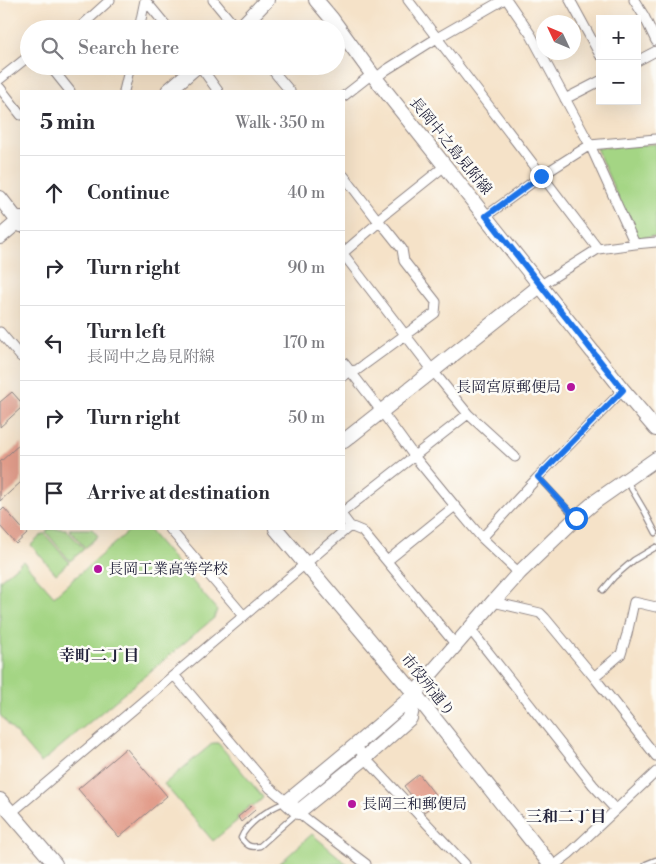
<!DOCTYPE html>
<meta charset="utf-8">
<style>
:root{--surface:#fff;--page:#f7f7f7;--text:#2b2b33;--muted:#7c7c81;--line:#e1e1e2}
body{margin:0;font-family:"Libre Bodoni","Noto Serif JP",serif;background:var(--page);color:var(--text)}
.controls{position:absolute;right:15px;top:15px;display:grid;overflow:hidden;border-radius:0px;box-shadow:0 5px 20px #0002}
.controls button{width:45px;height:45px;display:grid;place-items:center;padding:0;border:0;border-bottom:1px solid var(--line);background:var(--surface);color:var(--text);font:25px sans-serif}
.compass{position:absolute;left:536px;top:15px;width:45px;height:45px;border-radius:50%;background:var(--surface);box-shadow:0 5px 20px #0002;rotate:314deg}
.stop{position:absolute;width:15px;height:15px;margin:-11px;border:4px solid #1a73e8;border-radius:50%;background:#fff}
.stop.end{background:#1a73e8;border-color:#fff;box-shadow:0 1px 5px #0008}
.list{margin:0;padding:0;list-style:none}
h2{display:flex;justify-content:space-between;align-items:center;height:65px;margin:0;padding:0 20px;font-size:21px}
h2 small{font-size:16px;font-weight:400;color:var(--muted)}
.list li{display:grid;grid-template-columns:32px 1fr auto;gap:15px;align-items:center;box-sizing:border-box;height:75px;padding:0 20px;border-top:1px solid var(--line)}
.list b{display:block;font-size:19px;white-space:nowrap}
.list p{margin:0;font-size:16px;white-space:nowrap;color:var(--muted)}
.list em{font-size:16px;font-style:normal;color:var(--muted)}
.icon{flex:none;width:28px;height:28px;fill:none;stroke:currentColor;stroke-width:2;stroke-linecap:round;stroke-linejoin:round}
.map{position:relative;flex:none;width:656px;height:864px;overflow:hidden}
.search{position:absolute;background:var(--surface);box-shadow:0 5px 20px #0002;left:20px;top:20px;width:325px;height:55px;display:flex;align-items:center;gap:12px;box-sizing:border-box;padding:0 18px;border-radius:28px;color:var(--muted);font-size:19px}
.panel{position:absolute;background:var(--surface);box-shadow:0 5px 20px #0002;left:20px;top:90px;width:325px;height:440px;border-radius:0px}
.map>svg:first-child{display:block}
</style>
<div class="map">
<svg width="656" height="864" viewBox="0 0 656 864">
<rect width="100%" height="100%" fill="#fdfcf7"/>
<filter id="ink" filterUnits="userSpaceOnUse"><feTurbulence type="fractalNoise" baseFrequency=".02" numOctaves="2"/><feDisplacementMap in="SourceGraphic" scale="10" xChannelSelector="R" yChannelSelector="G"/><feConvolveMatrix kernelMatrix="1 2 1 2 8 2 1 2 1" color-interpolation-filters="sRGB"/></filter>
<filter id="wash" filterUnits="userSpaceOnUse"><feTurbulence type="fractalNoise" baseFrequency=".0096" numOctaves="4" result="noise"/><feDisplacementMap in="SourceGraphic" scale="20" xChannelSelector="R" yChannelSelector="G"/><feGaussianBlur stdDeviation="1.12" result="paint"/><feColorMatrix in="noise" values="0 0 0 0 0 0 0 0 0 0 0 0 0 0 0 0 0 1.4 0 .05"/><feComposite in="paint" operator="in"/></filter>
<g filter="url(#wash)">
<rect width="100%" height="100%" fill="#f5e2c8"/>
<path fill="#a4d584" stroke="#637c60" d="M 656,144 L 656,236 L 636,238 L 596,148 Z
M 49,529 L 66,529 L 84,549 L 70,561 L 46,532 Z
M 69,529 L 92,529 L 98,536 L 85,548 Z
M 131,529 L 148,529 L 217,610 L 214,618 L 41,763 L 0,715 L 0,580 L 23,561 L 54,596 Z
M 44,533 L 69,562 L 56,574 L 31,545 Z
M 213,743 L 218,743 L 263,797 L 262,799 L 253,807 L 251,805 L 237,817 L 238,820 L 213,841 L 164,784 Z
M 312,834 L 347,864 L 279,864 Z"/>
<g id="blocks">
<path fill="#e29d8b" d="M 12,392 L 21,402 L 21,408 L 0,427 L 0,402 Z
M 21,443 L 21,482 L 0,501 L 0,462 Z
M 4,508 L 27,534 L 16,544 L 0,526 L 0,512 Z
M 126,748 L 167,796 L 119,837 L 78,789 Z
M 419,774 L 440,801 L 424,812 L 404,786 Z
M 251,806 L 255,810 L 241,822 L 238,817 Z"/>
</g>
</g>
<g filter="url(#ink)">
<use href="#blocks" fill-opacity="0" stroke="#8c8282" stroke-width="1"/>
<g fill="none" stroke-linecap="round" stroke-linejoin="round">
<defs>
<path id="lane" d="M 538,477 L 574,516
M 628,483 L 644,510 L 656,533
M 603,590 L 614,577 L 634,560 L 656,547
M 284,803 C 270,808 246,824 241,838 C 247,846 250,848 260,846 L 297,813
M 646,864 L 656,860"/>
<path id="street" d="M 145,0 L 169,29
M 213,0 L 237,29
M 408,0 L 598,249
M 507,0 L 531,35 L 590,145 L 635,244
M 570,0 L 600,55
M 634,0 L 644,16 L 656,41
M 78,29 L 110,0
M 139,29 L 145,0
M 637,61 L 656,51
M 50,66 L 70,91
M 200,66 L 218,91
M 269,66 L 290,91
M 376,78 L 386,70 L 437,38 L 503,0
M 0,79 L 29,56
M 0,88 L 21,115
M 124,91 L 130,66
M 344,96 L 372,74
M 565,99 L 600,81
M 344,176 L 379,222 L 386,229 L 402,249 L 404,261 L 436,302 L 435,313 L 357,370 L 350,371 L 344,376
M 486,216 L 541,176 L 590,145 L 656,139
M 344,252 L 379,222 L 381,217 L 446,165
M 344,255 L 433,371 L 468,414 L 515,457
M 541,285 L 598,249 L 635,244 L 656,242
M 0,332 L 21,357
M 344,363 L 382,412 L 414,456 L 455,506 L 482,538 L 519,573
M 344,511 L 468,414
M 344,518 L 350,526 L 362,531 L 456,645
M 170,529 L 244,616
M 482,538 L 538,477 L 623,390
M 387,561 L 455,506
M 493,602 L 540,613 L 545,618 L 594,677 L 656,756
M 470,629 L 593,785 L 616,810
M 174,675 L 270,788 L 287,802
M 594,677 L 621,654 L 627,634 L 634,602 L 656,607
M 356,745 L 365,758 L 465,864
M 298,812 L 309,821 L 366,864
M 11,813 L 350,526
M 556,864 L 569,854 L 656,772"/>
<path id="secondary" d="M 316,0 L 332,19 L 372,74 L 623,390 L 656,429
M 239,29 L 267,0
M 168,91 L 197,66
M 0,198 L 21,225
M 0,237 L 21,219
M 344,441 L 541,285
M 276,529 L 415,694 L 550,864
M 415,694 L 410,718 L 365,758 L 298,812 L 287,802 L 356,745 L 415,694 L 428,677 L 493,602 L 519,573 L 576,518 L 596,501 L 656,459
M 0,800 L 55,864"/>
</defs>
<use href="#lane" stroke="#8c8282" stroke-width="7"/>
<use href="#street" stroke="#8c8282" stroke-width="11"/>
<use href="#secondary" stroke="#8c8282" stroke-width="16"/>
<use href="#lane" stroke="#fff" stroke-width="4.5"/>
<use href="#street" stroke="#fff" stroke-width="9"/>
<use href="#secondary" stroke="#fff" stroke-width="14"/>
</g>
</g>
<g fill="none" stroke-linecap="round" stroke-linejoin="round" filter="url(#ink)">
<path stroke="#1a73e8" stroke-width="6" d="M 541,176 L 486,216 L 623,390 L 538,477 L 567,508 L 576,518"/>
</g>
<g fill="#b5179e" stroke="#fdfcf7" stroke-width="2">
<circle cx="571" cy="387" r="5"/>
<circle cx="98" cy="569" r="5"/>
<circle cx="352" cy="804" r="5"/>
</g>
<g text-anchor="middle" stroke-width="5" stroke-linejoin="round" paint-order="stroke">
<g font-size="15" fill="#22223b" stroke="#fdfcf7">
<text transform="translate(451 146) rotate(51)" y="5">長岡中之島見附線</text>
<text transform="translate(428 685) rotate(51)" y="5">市役所通り</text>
</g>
<g font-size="15" fill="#22223b" stroke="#fdfcf7" text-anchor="start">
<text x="561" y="392" text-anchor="end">長岡宮原郵便局</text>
<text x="108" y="574">長岡工業高等学校</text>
<text x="362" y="809">長岡三和郵便局</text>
</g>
<g font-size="16" font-weight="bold" fill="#22223b" stroke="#fdfcf7">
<text x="99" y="661">幸町二丁目</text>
<text x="566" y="822">三和二丁目</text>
</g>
</g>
</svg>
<div class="controls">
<button>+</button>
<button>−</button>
</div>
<svg class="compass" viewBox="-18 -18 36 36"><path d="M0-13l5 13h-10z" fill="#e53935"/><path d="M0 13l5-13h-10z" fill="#7c7c81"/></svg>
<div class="stop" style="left:576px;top:518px"></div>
<div class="stop end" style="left:541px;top:176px"></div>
<div class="search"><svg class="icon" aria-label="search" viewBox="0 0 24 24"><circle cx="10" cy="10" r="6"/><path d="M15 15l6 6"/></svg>Search here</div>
<section class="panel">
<h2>5 min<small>Walk · 350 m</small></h2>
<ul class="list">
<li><svg class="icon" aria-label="ahead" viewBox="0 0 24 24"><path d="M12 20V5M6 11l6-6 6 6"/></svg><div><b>Continue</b></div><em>40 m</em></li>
<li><svg class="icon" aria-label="right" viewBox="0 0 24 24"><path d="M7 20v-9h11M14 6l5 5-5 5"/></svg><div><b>Turn right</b></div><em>90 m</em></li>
<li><svg class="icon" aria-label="left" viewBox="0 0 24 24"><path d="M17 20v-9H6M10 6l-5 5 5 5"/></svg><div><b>Turn left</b><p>長岡中之島見附線</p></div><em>170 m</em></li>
<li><svg class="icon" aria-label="right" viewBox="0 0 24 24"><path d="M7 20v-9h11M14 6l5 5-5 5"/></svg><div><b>Turn right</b></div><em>50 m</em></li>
<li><svg class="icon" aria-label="arrive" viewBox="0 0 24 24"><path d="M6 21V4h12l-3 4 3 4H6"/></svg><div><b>Arrive at destination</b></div></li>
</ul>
</section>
</div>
